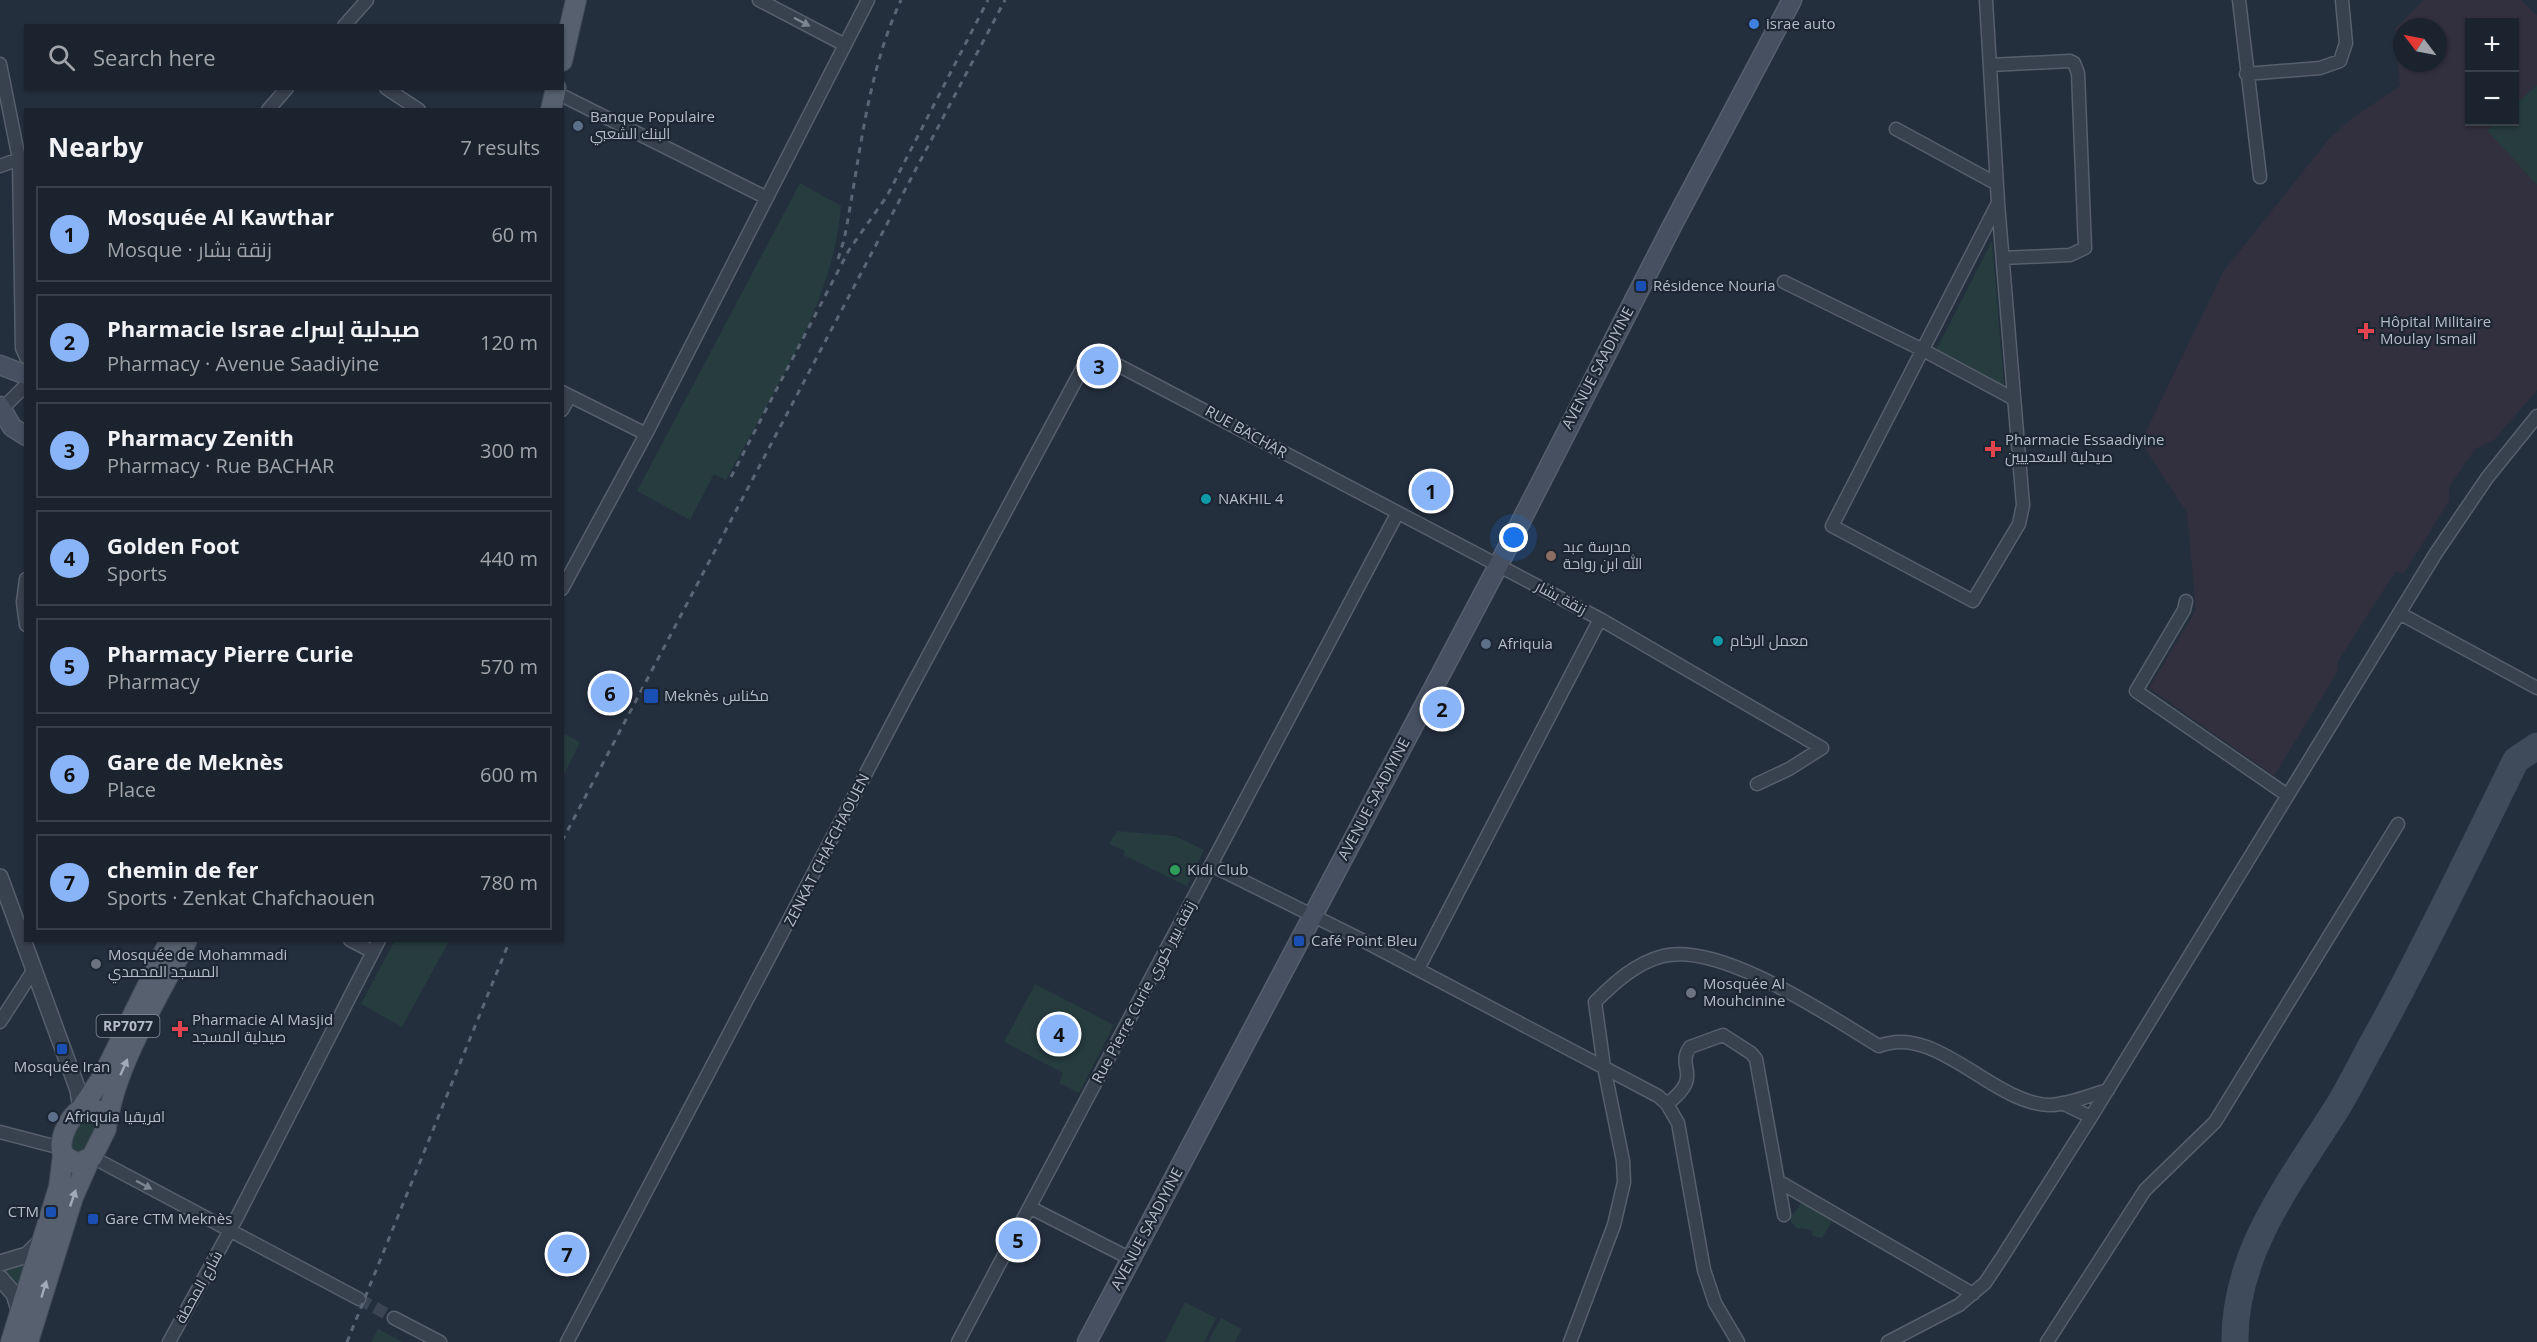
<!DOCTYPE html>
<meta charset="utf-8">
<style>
:root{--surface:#1b232e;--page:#242b36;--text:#f1f3f6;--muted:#a0a4aa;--line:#39404a;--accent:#8ab4f8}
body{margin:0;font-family:"Open Sans",Cairo,sans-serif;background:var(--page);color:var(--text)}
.controls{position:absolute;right:18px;top:18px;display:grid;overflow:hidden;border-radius:0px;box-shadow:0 2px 4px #0004}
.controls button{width:54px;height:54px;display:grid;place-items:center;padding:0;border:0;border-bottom:2px solid var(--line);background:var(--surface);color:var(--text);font:30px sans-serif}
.compass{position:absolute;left:2393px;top:18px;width:54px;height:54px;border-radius:50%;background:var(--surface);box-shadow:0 2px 4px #0004;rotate:302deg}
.you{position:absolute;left:1514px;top:538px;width:21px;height:21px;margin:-15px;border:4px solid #fff;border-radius:50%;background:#1a73e8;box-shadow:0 0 0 9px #1a73e833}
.badge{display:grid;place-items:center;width:39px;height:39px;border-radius:50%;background:var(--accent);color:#111;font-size:20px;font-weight:700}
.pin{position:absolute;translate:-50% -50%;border:3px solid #fff;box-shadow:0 2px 6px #0006}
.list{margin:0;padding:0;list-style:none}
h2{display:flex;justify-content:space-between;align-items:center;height:78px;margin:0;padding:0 24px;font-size:26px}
h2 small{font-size:20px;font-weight:400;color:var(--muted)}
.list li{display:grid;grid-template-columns:39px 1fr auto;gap:18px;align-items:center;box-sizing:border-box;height:96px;margin:0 12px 12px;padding:0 12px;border:2px solid var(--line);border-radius:0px}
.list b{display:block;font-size:22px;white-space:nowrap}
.list p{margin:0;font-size:20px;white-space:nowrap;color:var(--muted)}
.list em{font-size:20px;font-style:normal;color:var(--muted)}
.icon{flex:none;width:33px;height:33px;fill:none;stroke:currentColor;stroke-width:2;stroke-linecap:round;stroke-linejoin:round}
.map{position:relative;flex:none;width:2537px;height:1342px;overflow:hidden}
.search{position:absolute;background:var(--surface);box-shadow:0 2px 4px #0004;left:24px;top:24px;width:540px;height:66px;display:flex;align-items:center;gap:15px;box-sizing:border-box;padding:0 21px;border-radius:0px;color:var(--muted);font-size:22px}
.panel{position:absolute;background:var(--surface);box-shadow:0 2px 4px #0004;left:24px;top:108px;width:540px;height:834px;border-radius:0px}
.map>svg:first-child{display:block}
</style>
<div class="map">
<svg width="2537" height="1342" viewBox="0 0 2537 1342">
<rect width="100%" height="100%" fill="#242f3e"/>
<path fill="#32303f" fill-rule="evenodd" d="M 2424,0 L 2521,0 L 2537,16 L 2537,390 L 2494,440 L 2475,449 L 2449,487 L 2449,501 L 2404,573 L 2395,572 L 2337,663 L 2338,671 L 2274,776 L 2149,688 L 2196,610 L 2187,513 L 2141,442 L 2223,272 L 2329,139 L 2351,119 L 2400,86 L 2395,29 ZM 2470,22 L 2514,22 L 2514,122 L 2470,122 ZM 2402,27 L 2438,27 L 2438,63 L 2402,63 Z"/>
<path fill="#263c3f" d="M 2537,85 L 2537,185 L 2487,130 L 2497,122 L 2514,122 L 2515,105 Z
M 800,183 L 841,206 C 833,305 772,393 726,480 L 714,474 L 690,520 L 637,491 Z
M 1992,241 L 2004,386 L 1936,350 Z
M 562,733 L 580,742 L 563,776 L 562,775 Z
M 1117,831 L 1175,836 L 1204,850 L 1187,886 L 1123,855 L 1125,851 L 1109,844 Z
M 395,940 L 449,941 L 402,1027 L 361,1004 Z
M 1035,984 L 1114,1025 L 1079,1093 L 1059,1083 L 1063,1073 L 1004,1042 Z
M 87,1116 L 97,1121 L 96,1137 L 81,1155 L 71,1150 C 71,1136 76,1125 87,1116 Z
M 1801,1203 L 1811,1205 L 1817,1212 L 1832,1221 L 1822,1238 L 1813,1236 L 1812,1231 C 1794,1224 1801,1236 1788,1217 L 1794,1214 Z
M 22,1264 L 26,1266 L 18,1288 L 0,1272 L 0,1268 Z
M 1185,1302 L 1216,1318 L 1204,1342 L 1165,1342 Z
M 1221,1318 L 1242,1329 L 1235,1342 L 1208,1342 Z
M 378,1329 L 403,1342 L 371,1342 Z"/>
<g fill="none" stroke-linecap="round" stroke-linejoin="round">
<path stroke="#3f4a5a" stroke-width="27" d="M 2235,1342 C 2234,1252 2291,1181 2337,1108 C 2351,1085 2363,1060 2376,1037 C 2426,946 2470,853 2516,760 L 2537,746"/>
<path stroke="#3a4453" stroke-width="12" stroke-dasharray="12 6" stroke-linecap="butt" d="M 359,1299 L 394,1318"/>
<defs>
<path id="minor" d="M 759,0 L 845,45
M 1986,0 L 1998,203 L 2023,505 L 2019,524 L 1973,601 L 1832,526 L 1998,203
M 2239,0 L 2260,177
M 344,26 L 367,0
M 0,64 L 19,159 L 22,348 L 26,357
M 1991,65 L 2070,61 L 2074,63 L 2078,73 L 2085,248 L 2070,255 L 2003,258
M 2246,74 L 2320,68 L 2340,61 L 2346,43 L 2342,0
M 386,88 L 419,110
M 555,96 L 565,97 L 767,198
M 268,110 L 287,88
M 1896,129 L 1997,184
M 0,166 L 19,159
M 1784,282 L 1923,350 L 2014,399
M 562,392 L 646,434
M 562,410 L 570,396
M 0,411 L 26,385
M 26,579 L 23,602 L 26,625
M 562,589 L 646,434 L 868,0
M 2186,601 L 2184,610 L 2136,691 L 2287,795
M 2399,613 L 2537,688
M 1211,865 L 1364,941 L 1658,1096 L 1667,1104 L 1678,1123 L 1704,1270 L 1715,1303 L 1738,1342
M 350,940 L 373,952
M 1418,969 L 1600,619
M 0,1022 L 33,971
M 2062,1103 L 2091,1117
M 1667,1104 C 1705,1075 1675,1068 1690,1047 L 1723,1035 L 1751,1053 L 1756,1059 L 1784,1215
M 0,1132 L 61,1148
M 92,1157 L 359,1299
M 1778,1181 L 1973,1294
M 1031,1208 L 1131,1259
M 394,1318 L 440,1342
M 169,1342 L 235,1221 L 379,940
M 567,1342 L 905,699 L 1083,367 C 1093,361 1100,359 1112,362 L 1600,619 L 1822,748 L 1789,769 L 1757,784
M 958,1342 L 1397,514
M 1570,1342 L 1614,1225 L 1624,1182 L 1623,1161 L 1604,1067 L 1595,1002 C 1615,982 1636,963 1663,956 C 1722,942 1829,1016 1879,1046 C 1936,1023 1992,1103 2049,1105 C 2068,1105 2090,1095 2108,1090
M 1888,1342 L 1959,1305 L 1985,1283 L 2001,1259 L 2091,1117 L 2436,553 L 2487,478 L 2537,416
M 2047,1342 L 2145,1190 L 2215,1122 L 2398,824"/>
<path id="tertiary" d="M 0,877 L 78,1090 L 81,1109
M 0,1263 L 27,1255 L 42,1240
M 0,1278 L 14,1294 L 20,1313"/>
<path id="secondary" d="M 0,365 L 26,375
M 0,406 L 12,427 L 26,436
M 1087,1342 L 1498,566 L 1672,226 L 1792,0"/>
<path id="primary" d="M 562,61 L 576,0
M 551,110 L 556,88
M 86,1107 L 102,1112 L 106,1129 L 92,1157 L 77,1164 L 63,1155 C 57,1139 71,1112 86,1107 Z
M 81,1109 L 103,1076 L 170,940
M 107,1123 C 117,1060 159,997 187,940
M 11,1342 L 59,1187 L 63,1155
M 28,1342 L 73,1197 L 89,1161"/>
</defs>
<use href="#minor" stroke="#565f6c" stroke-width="15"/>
<use href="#tertiary" stroke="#565f6c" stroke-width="18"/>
<use href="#secondary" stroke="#565f6c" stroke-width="21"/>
<use href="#primary" stroke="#414a57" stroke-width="22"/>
<use href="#minor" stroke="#38414e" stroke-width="12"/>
<use href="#tertiary" stroke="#38414e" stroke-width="15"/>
<use href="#secondary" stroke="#465061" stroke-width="18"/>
<use href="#primary" stroke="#56606e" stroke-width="20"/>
<path stroke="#5a6575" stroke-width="3" stroke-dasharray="6 6" stroke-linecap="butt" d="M 838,259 L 844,240 C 860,160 866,75 901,0
M 731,477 L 849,250 L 887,196 L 988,0
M 562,841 L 1005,0
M 347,1342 L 510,940"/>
</g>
<defs><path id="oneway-solid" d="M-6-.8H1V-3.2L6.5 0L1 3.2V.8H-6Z" transform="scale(1.5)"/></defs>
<g fill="#7c8592">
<use href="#oneway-solid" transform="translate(802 22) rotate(28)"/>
<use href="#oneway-solid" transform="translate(144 1185) rotate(28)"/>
</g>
<g fill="#a1aab7">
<use href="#oneway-solid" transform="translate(124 1067) rotate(-66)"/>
<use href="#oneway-solid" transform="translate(73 1198) rotate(-71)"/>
<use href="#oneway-solid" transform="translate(44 1289) rotate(-73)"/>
</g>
<circle fill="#3f7fe0" stroke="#1d2633" stroke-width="2" cx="1754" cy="24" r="6"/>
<g fill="#5c6f8a" stroke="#1d2633" stroke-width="2">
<circle cx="578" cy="126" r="6"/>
<circle cx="1486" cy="644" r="6"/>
<circle cx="53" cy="1117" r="6"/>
</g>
<g fill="#1a4fb4" stroke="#1d2633" stroke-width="2">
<rect x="1635" y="280" width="12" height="12" rx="3"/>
<rect x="643" y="688" width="16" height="16" rx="3"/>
<rect x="1293" y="935" width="12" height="12" rx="3"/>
<rect x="56" y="1043" width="12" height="12" rx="3"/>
<rect x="45" y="1206" width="12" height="12" rx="3"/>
<rect x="87" y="1213" width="12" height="12" rx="3"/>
</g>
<g fill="#e0444e" stroke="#1d2633" stroke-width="2">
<path d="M2363 322h6v6h6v6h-6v6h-6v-6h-6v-6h6z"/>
<path d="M1990 440h6v6h6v6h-6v6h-6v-6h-6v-6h6z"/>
<path d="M177 1020h6v6h6v6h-6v6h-6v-6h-6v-6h6z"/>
</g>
<g fill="#0f9aa8" stroke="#1d2633" stroke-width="2">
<circle cx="1206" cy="499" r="6"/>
<circle cx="1718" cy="641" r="6"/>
</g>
<circle fill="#8d6e63" stroke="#1d2633" stroke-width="2" cx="1551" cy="556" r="6"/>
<circle fill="#2e9e5b" stroke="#1d2633" stroke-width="2" cx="1175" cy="870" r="6"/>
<g fill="#6b7280" stroke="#1d2633" stroke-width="2">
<circle cx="96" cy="964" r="6"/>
<circle cx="1691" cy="993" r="6"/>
</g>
<g text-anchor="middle" stroke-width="4.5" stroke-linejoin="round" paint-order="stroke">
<rect fill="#1d2633" stroke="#878f9c" stroke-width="1.5" x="96.5" y="1015" width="63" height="22" rx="4.5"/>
<g font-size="14" font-weight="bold" fill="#b4bcc9">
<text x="128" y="1031">RP7077</text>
</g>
<g font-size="15" fill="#b4bcc9" stroke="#1d2633" text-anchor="start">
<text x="1766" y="29">israe auto</text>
<text x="590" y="122">Banque Populaire<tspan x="590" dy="17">البنك الشعبي</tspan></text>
<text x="1653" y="291">Résidence Nouria</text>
<text x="2380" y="327">Hôpital Militaire<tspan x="2380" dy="17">Moulay Ismail</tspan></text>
<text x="2005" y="445">Pharmacie Essaadiyine<tspan x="2005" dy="17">صيدلية السعدييين</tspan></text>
<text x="1218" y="504">NAKHIL 4</text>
<text x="1563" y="552">مدرسة عبد<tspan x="1563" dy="17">الله ابن رواحة</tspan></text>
<text x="1730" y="646">معمل الرخام</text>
<text x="1498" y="649">Afriquia</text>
<text x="664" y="701">Meknès مكناس</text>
<text x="1187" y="875">Kidi Club</text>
<text x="1311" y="946">Café Point Bleu</text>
<text x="108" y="960">Mosquée de Mohammadi<tspan x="108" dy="17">المسجد المحمدي</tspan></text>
<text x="1703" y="989">Mosquée Al<tspan x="1703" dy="17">Mouhcinine</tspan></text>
<text x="192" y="1025">Pharmacie Al Masjid<tspan x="192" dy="17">صيدلية المسجد</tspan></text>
<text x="62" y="1072" text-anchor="middle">Mosquée Iran</text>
<text x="65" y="1122">Afriquia افريقيا</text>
<text x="39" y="1217" text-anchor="end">CTM</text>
<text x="105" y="1224">Gare CTM Meknès</text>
</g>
<g font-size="15" fill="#b4bcc9" stroke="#1d2633">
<text transform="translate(1598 368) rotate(-62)" y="5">AVENUE SAADIYINE</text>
<text transform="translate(1246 432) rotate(29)" y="5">RUE BACHAR</text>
<text transform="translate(1561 598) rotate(28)" y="5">زنقة بشار</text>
<text transform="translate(1374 799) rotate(-62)" y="5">AVENUE SAADIYINE</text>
<text transform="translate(827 850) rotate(-63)" y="5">ZENKAT CHAFCHAOUEN</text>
<text transform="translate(1144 992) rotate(-62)" y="5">Rue Pierre Curie زنقة بيير كوري</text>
<text transform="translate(1147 1229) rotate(-62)" y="5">AVENUE SAADIYINE</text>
<text transform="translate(199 1287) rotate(-61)" y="5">شارع المحطة</text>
</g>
</g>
</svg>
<div class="controls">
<button>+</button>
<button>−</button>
</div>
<svg class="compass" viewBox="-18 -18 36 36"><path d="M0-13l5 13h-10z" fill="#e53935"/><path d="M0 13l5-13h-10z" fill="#a0a4aa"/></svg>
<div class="you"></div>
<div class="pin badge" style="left:1431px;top:491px">1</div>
<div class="pin badge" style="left:1442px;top:709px">2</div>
<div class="pin badge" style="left:1099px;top:366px">3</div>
<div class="pin badge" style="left:1059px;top:1034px">4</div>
<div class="pin badge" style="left:1018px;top:1240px">5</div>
<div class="pin badge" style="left:610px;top:693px">6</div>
<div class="pin badge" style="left:567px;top:1254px">7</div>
<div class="search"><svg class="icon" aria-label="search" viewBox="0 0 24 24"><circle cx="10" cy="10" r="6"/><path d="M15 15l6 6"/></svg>Search here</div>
<section class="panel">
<h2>Nearby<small>7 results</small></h2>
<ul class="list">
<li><span class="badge">1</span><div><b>Mosquée Al Kawthar</b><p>Mosque · زنقة بشار</p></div><em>60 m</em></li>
<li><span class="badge">2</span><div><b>Pharmacie Israe صيدلية إسراء</b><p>Pharmacy · Avenue Saadiyine</p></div><em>120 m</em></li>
<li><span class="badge">3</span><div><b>Pharmacy Zenith</b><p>Pharmacy · Rue BACHAR</p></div><em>300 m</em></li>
<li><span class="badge">4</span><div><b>Golden Foot</b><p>Sports</p></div><em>440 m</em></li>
<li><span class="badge">5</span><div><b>Pharmacy Pierre Curie</b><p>Pharmacy</p></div><em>570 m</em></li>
<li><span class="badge">6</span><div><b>Gare de Meknès</b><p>Place</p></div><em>600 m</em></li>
<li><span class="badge">7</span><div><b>chemin de fer</b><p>Sports · Zenkat Chafchaouen</p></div><em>780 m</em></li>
</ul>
</section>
</div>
